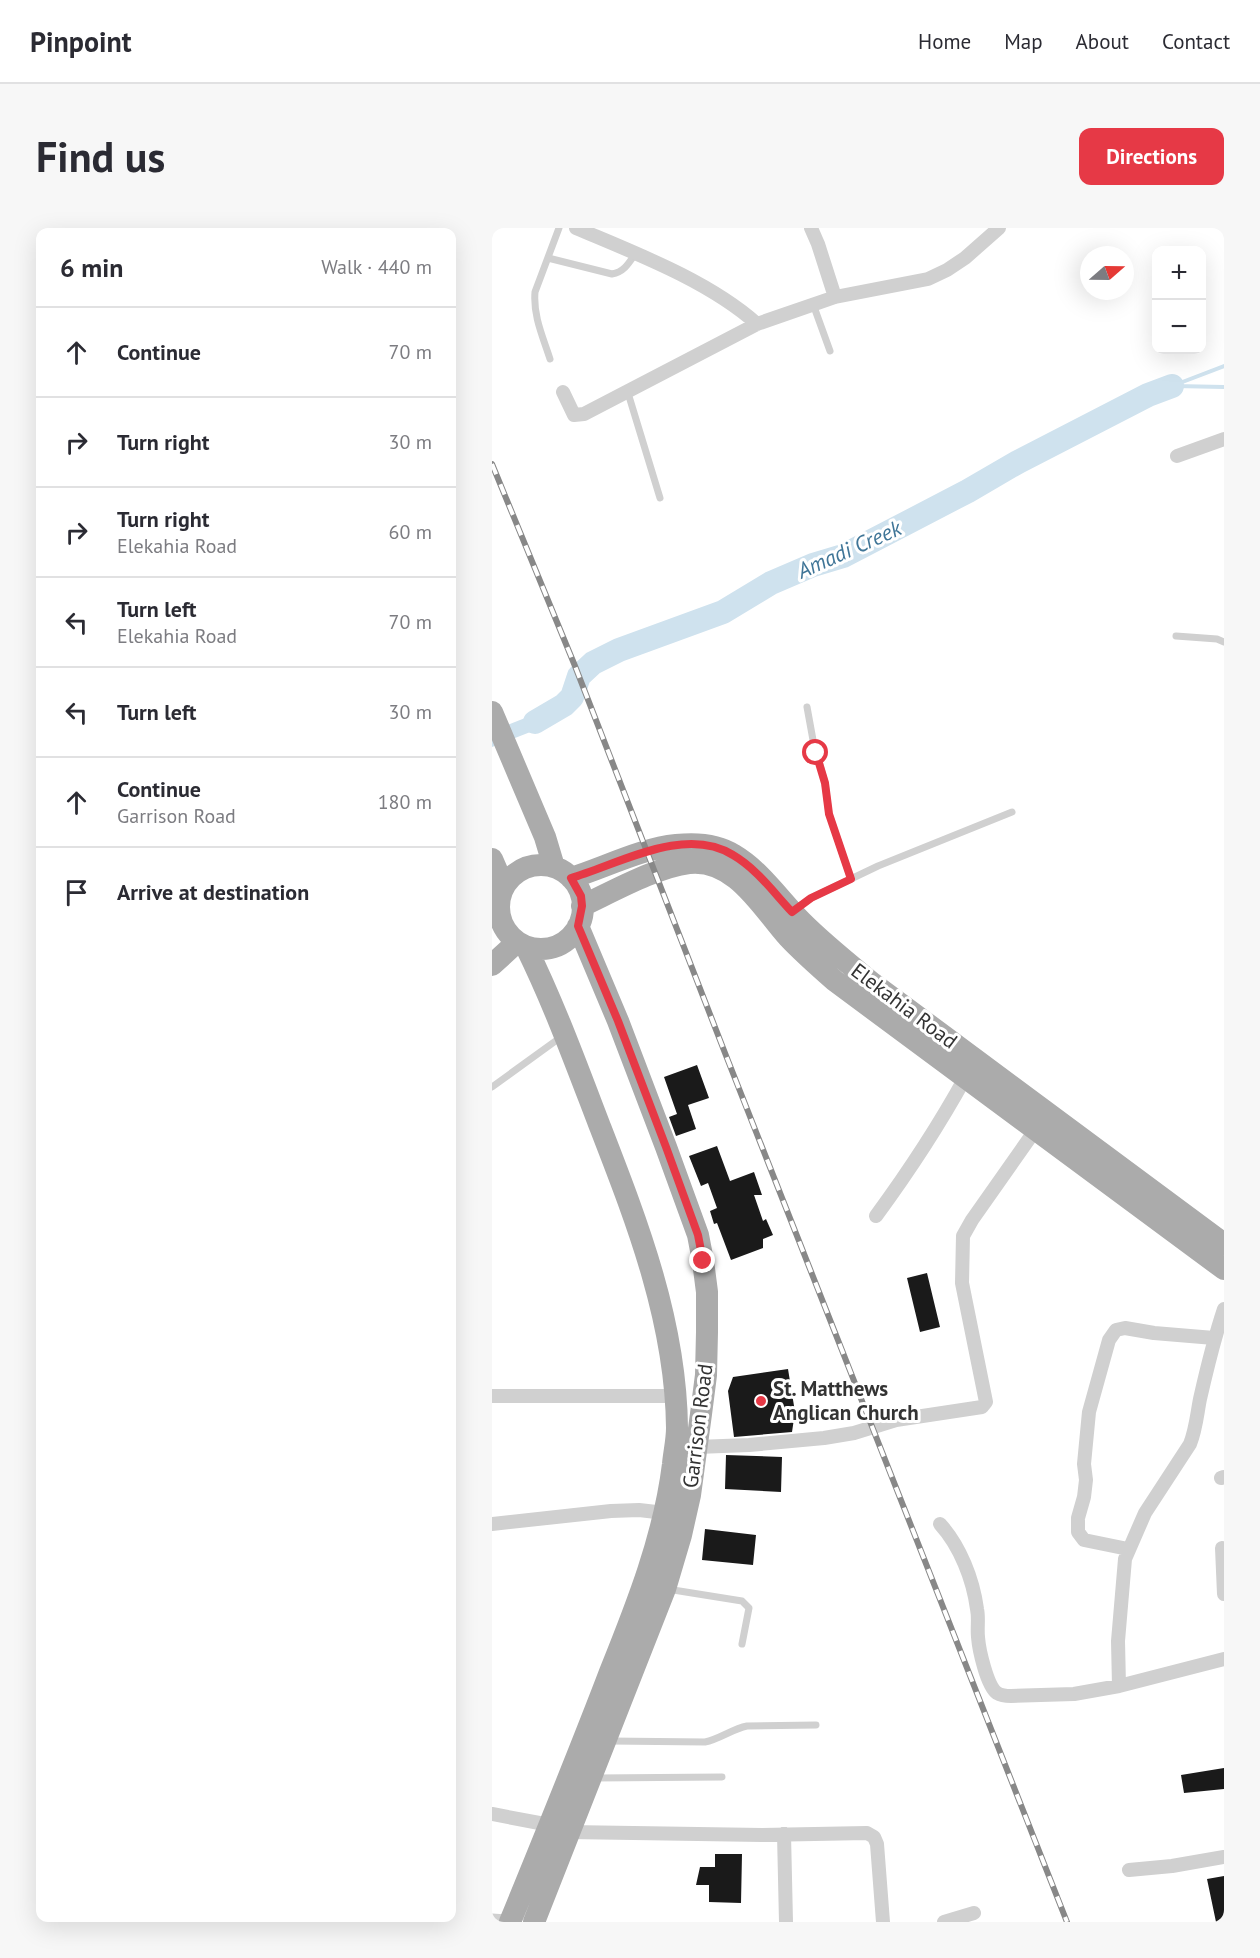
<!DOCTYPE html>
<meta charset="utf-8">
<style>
:root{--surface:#fff;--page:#f7f7f7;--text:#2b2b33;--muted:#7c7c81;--line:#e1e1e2;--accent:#e63946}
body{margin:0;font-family:"PT Sans",sans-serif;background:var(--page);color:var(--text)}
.controls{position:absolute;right:18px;top:18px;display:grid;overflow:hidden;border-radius:12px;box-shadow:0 6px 24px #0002}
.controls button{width:54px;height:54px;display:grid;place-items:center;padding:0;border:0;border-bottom:2px solid var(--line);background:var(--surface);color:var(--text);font:30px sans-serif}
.compass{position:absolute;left:588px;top:18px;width:54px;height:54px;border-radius:50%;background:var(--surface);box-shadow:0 6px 24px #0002;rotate:70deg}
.stop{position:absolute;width:18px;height:18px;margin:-14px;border:4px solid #e63946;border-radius:50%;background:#fff}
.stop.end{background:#e63946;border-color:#fff;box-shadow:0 2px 6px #0008}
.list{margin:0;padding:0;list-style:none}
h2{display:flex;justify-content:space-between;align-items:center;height:78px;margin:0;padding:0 24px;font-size:26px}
h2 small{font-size:20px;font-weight:400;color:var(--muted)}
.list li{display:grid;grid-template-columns:39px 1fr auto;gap:18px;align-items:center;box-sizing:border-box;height:90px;padding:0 24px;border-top:2px solid var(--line)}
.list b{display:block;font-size:22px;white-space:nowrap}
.list p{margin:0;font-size:20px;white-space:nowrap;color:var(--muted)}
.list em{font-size:20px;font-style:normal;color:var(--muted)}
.icon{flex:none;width:33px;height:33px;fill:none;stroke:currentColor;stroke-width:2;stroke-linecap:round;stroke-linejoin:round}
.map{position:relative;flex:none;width:732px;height:1694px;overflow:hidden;border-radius:12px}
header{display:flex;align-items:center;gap:36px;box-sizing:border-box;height:84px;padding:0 30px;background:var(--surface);border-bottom:2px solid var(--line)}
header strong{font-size:28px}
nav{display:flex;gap:33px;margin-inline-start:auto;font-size:21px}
.intro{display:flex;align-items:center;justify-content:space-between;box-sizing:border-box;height:144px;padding:0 36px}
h1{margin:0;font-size:42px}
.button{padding:15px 27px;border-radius:12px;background:var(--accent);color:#fff;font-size:21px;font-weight:700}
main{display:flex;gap:36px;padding:0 36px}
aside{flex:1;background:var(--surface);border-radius:12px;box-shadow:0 6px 24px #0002}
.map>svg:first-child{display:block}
</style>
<header>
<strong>Pinpoint</strong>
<nav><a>Home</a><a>Map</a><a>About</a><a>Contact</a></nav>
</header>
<div class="intro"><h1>Find us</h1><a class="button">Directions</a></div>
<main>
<aside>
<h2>6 min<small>Walk · 440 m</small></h2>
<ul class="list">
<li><svg class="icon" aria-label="ahead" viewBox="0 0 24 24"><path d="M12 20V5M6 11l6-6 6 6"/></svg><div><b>Continue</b></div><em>70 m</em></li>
<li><svg class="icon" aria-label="right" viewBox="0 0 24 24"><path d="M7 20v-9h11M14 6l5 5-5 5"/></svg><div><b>Turn right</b></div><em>30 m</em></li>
<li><svg class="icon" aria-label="right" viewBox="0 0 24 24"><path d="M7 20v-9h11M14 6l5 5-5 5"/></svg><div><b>Turn right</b><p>Elekahia Road</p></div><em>60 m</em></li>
<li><svg class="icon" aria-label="left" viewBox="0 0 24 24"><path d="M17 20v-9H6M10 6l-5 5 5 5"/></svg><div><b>Turn left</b><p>Elekahia Road</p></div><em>70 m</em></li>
<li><svg class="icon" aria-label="left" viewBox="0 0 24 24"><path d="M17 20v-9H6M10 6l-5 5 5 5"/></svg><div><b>Turn left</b></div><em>30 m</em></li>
<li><svg class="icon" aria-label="ahead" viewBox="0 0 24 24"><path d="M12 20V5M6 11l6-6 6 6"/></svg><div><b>Continue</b><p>Garrison Road</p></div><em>180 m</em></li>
<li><svg class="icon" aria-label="arrive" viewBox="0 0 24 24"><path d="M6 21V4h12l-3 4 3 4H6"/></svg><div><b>Arrive at destination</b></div></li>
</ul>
</aside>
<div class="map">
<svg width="732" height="1694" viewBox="0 0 732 1694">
<rect width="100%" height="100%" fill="#fff"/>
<path fill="#cfe2ee" d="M 71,475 L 74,480 L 46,501 L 0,519 L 0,503 Z"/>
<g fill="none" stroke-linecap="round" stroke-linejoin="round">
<path stroke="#cfe2ee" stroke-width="4" d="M 680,158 L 732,138
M 683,158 L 732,159"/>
<path stroke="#cfe2ee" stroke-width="24" d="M 43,494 L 72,477 L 80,469 L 87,448 L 101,435 L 127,422 L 231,384 L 279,355 L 321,337 L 351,328 L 476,263 L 526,234 L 656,167 L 680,158"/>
</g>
<path fill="#1a1a1a" d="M 205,837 L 217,870 L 196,877 L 204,901 L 184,908 L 177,889 L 185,886 L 172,849 Z
M 225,918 L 238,953 L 262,944 L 270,967 L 262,967 L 271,993 L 274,991 L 281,1007 L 271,1011 L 271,1020 L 239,1032 L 225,995 L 222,996 L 218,983 L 225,980 L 216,955 L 209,958 L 197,928 Z
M 435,1045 L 448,1099 L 428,1104 L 415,1050 Z
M 296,1141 L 303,1184 L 300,1204 L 242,1209 L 236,1163 L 241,1149 Z
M 234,1227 L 290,1229 L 289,1264 L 233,1261 Z
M 213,1301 L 264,1307 L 261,1337 L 210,1332 Z
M 732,1540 L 732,1561 L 692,1565 L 689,1547 Z
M 223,1626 L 250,1626 L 249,1675 L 217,1674 L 217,1657 L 204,1657 L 208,1639 L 223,1639 Z
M 732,1648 L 732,1694 L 724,1694 L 715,1651 Z"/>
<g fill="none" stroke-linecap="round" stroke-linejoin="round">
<path stroke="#d0d0d0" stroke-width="7" d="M 56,30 L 120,46 C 132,44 137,35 143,26
M 321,76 L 338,123
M 58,131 C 51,109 41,88 43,64 L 67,0
M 136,165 L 168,270
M 684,408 L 725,411 L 732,414
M 315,479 L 321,512 L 333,555 L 337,586 L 359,651
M 302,682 L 319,670 L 386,638 L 520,584
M 0,859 L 69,809
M 175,1361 L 250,1373 L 257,1380 L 250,1416
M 118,1513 L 213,1514 C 228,1511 240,1501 255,1498 L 324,1497
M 104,1550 L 230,1549
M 0,1689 L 15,1690"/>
<path stroke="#d0d0d0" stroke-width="14" d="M 84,0 C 143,25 217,53 265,96
M 319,0 L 326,16 L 343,69
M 71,164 L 82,187 L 92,186 L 265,96 L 343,69 L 436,51 L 455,42 L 473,30 L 507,0
M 685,228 L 732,211
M 384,988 C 417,943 446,899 473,850
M 0,1168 L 182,1168
M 205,1219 L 257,1217 L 332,1210 L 362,1205 L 404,1192 L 490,1179 L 494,1174 L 470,1055 L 471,1008 L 480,992 L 544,901
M 729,1250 L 732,1249
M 0,1296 L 119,1283 L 147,1282 L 173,1285
M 448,1296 C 468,1318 481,1351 485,1381 C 487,1390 485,1399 486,1409 C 487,1422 495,1458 505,1465 C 510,1468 514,1468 519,1468 L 582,1466 L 627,1458 L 732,1431
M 730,1320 L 732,1366
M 636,1321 L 592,1312 L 586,1304 L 586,1290 L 592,1269 L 594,1252 L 592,1236 L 597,1184 L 617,1112 L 624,1102 L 633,1100 L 662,1105 L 722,1110
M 627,1458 L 626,1413 L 633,1331 L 653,1285 L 698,1216 C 704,1201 705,1186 708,1171 C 715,1140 722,1111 732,1081
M 0,1586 L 58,1597
M 77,1604 L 270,1607 L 375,1605 L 382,1609 L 385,1616 L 391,1694
M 292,1606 L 294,1694
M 637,1642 L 680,1638 L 732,1629
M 452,1694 L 482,1685"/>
<path stroke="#ababab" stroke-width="22" d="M 0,484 L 53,609 L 62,639
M 0,631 L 12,659
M7 679a42 42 0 1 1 84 0a42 42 0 1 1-84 0Z
M 79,650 C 111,640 151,620 184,617 C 203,615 225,616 242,627 C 269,643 288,672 310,694 C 332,716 356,735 379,754 L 732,1016
M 90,678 C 120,664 164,639 197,635 C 243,630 270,680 296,709 C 311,725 327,739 343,753 L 732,1041
M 0,737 L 25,714
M 18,1694 C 52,1611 86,1528 118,1444 C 145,1377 172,1309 181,1236 C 182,1225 185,1212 185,1200 C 184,1093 145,994 107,896 C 84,836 62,776 34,719
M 42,1694 L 173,1361 L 189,1307 L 198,1267 L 209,1186 L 214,1147 L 215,1104 L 215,1064 L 211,1033 L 206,1007 L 174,919 L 126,793 L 86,698"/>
<defs>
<path id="rail" d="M 0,236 L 83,438 L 233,825 L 575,1694"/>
</defs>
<use href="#rail" stroke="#888" stroke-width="6"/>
<use href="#rail" stroke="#fff" stroke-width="4" stroke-dasharray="11" stroke-linecap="butt"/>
</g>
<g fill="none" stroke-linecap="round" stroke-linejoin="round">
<path stroke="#e63946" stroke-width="8" d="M 211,1033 L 206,1007 L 174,919 L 126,793 L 86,698 L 90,678 L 89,668 L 79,650 C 127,636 193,597 241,627 C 265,641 282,665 300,684 L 319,670 L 359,651 L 337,586 L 333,555 L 324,525"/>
</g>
<circle fill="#e63946" stroke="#fff" stroke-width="2" cx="269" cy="1173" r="6"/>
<g text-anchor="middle" stroke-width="6" stroke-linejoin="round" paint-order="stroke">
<g font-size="21" fill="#333" stroke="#fff">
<text transform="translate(412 778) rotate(37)" y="7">Elekahia Road</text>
<text transform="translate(206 1198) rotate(-83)" y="7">Garrison Road</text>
</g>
<g font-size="21" font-weight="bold" fill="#333" stroke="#fff" text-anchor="start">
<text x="281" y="1168">St. Matthews<tspan x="281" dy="24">Anglican Church</tspan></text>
</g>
<g font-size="22" font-style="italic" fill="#3f7597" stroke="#fff">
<text transform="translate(357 321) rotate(-24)" y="8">Amadi Creek</text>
</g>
</g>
</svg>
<div class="controls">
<button>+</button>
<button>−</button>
</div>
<svg class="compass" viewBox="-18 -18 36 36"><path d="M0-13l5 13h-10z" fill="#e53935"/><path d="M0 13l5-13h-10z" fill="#7c7c81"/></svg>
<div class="stop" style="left:324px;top:525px"></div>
<div class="stop end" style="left:211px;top:1033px"></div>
</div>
</main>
